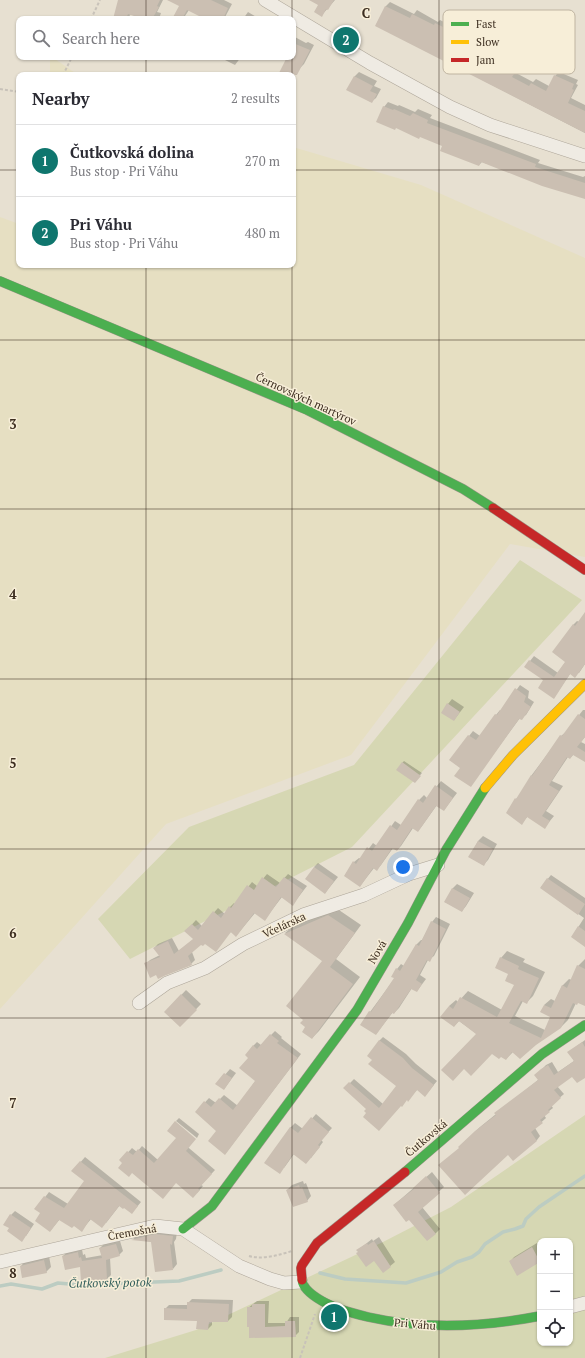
<!DOCTYPE html>
<meta charset="utf-8">
<style>
:root{--surface:#fff;--page:#f2f2f3;--text:#2b2b33;--muted:#7c7c81;--line:#e1e1e2;--accent:#0f766e}
body{margin:0;font-family:"PT Serif",serif;background:var(--page);color:var(--text)}
.controls{position:absolute;right:12px;bottom:12px;display:grid;overflow:hidden;border-radius:8px;box-shadow:0 1px 3px #0004}
.controls button{width:36px;height:36px;display:grid;place-items:center;padding:0;border:0;border-bottom:1px solid var(--line);background:var(--surface);color:var(--text);font:20px sans-serif}
.you{position:absolute;left:403px;top:867px;width:14px;height:14px;margin:-10px;border:3px solid #fff;border-radius:50%;background:#1a73e8;box-shadow:0 0 0 6px #1a73e833}
.badge{display:grid;place-items:center;width:26px;height:26px;border-radius:50%;background:var(--accent);color:#fff;font-size:13px;font-weight:700}
.pin{position:absolute;translate:-50% -50%;border:2px solid #fff;box-shadow:0 1px 4px #0006}
.list{margin:0;padding:0;list-style:none}
h2{display:flex;justify-content:space-between;align-items:center;height:52px;margin:0;padding:0 16px;font-size:17px}
h2 small{font-size:13px;font-weight:400;color:var(--muted)}
.list li{display:grid;grid-template-columns:26px 1fr auto;gap:12px;align-items:center;box-sizing:border-box;height:72px;padding:0 16px;border-top:1px solid var(--line)}
.list b{display:block;font-size:15px;white-space:nowrap}
.list p{margin:0;font-size:13px;white-space:nowrap;color:var(--muted)}
.list em{font-size:13px;font-style:normal;color:var(--muted)}
.icon{flex:none;width:22px;height:22px;fill:none;stroke:currentColor;stroke-width:2;stroke-linecap:round;stroke-linejoin:round}
.map{position:relative;flex:none;width:585px;height:1358px;overflow:hidden}
.search{position:absolute;background:var(--surface);box-shadow:0 1px 3px #0004;left:16px;top:16px;width:280px;height:44px;display:flex;align-items:center;gap:10px;box-sizing:border-box;padding:0 14px;border-radius:8px;color:var(--muted);font-size:15px}
.panel{position:absolute;background:var(--surface);box-shadow:0 1px 3px #0004;left:16px;top:72px;width:280px;height:196px;border-radius:8px}
.map>svg:first-child{display:block}
</style>
<div class="map">
<svg width="585" height="1358" viewBox="0 0 585 1358">
<rect width="100%" height="100%" fill="#e7e0d1"/>
<path fill="#e6dfc2" d="M 50,57 L 52,57 L 78,75 L 50,75 Z
M 293,147 L 421,185 L 585,258 L 585,557 L 510,544 L 351,755 L 166,824 L 0,1009 L 0,217 L 19,224 L 19,265 L 293,265 Z"/>
<path fill="#d6d7b3" fill-rule="evenodd" d="M 520,560 L 582,600 L 352,847 L 130,959 L 98,919 L 189,827 L 354,765 Z
M 585,1115 L 585,1358 L 105,1358 L 196,1330 L 383,1242 L 451,1207 ZM 540,1241 L 570,1241 L 570,1343 L 540,1343 Z"/>
<path fill="#0003" d="M 120,0 L 163,0 L 157,12 L 161,13 L 159,19 L 146,19 L 131,14 L 127,19 L 118,19 Z
M 174,0 L 224,0 L 232,4 L 224,19 L 204,19 L 204,17 L 189,10 L 183,19 L 176,19 L 181,3 Z
M 314,0 L 335,0 L 322,15 L 320,4 Z
M 390,2 L 414,14 L 417,10 L 438,22 L 440,20 L 456,28 L 457,26 L 475,35 L 484,22 L 491,26 L 484,38 L 503,49 L 497,59 L 517,69 L 516,73 L 533,82 L 536,79 L 549,86 L 555,76 L 559,72 L 578,80 L 576,84 L 578,85 L 571,98 L 585,105 L 585,133 L 376,25 L 386,6 Z
M 248,12 L 260,19 L 243,19 Z
M 293,36 L 306,43 L 308,42 L 314,45 L 304,64 L 299,69 L 288,57 L 293,57 Z
M 224,57 L 241,57 L 235,65 L 223,59 Z
M 359,72 L 377,81 L 374,86 L 381,89 L 376,98 L 371,102 L 348,89 L 355,76 Z
M 388,102 L 398,106 L 399,105 L 415,112 L 418,109 L 432,115 L 430,118 L 540,160 L 538,163 L 583,177 L 585,176 L 585,198 L 482,162 L 479,165 L 443,145 L 384,107 Z
M 585,614 L 585,664 L 579,673 L 570,674 L 557,693 L 544,680 L 526,666 L 534,656 L 558,673 L 566,661 L 573,625 L 577,621 L 579,622 Z
M 520,685 L 529,691 L 528,698 L 534,702 L 526,715 L 520,718 L 470,786 L 461,768 L 450,760 L 473,731 L 480,736 L 496,715 L 500,710 L 501,711 Z
M 452,699 L 464,707 L 454,720 L 448,704 Z
M 583,710 L 585,710 L 585,737 L 581,742 L 585,744 L 585,761 L 574,754 L 570,758 L 568,757 L 552,781 L 563,786 L 546,811 L 554,816 L 545,827 L 528,816 L 522,823 L 516,799 L 521,794 L 531,776 L 561,736 L 566,732 Z
M 404,761 L 422,773 L 417,779 L 402,763 Z
M 441,781 L 457,793 L 444,810 L 437,805 L 422,826 L 418,831 L 413,828 L 401,846 L 397,850 L 393,848 L 381,865 L 377,869 L 374,868 L 360,886 L 345,875 L 354,862 L 359,858 L 361,859 L 373,843 L 377,846 L 395,821 L 401,825 L 419,800 L 424,795 L 427,798 Z
M 483,836 L 497,844 L 488,860 L 483,865 L 470,857 L 478,841 Z
M 318,863 L 338,877 L 325,893 L 314,867 Z
M 267,874 L 280,883 L 288,874 L 307,886 L 293,904 L 282,897 L 265,919 L 255,913 L 236,936 L 231,932 L 205,943 L 201,943 L 192,952 L 195,960 L 191,964 L 157,974 L 146,964 L 150,960 L 160,955 L 154,948 L 158,944 L 172,938 L 179,951 L 194,939 L 186,931 L 196,920 L 202,926 L 218,908 L 225,914 L 230,907 L 234,903 L 235,904 L 252,882 L 257,886 Z
M 551,875 L 585,898 L 585,943 L 572,937 L 584,918 L 541,887 Z
M 457,884 L 474,893 L 466,906 L 462,911 L 445,902 L 453,888 Z
M 336,908 L 361,925 L 336,959 L 360,977 L 319,1031 L 312,1038 L 307,1027 L 324,961 L 285,933 L 292,927 Z
M 436,917 L 450,924 L 434,956 L 428,960 L 420,975 L 426,979 L 417,991 L 412,988 L 399,1008 L 394,1013 L 393,1012 L 376,1034 L 370,1012 L 395,978 L 397,969 L 401,964 L 404,966 L 417,944 L 421,940 L 422,940 L 432,922 Z
M 507,951 L 525,959 L 523,962 L 545,972 L 533,996 L 527,1002 L 523,1001 L 515,1016 L 545,1030 L 551,1017 L 544,1005 L 551,999 L 555,1001 L 562,986 L 569,979 L 572,980 L 578,966 L 585,959 L 585,1005 L 579,1002 L 576,1003 L 568,1020 L 561,1027 L 535,1044 L 513,1052 L 506,1059 L 477,1034 L 459,1021 L 454,1026 L 449,1006 L 456,1000 L 458,1002 L 468,991 L 502,1010 L 515,985 L 501,958 Z
M 186,990 L 201,1004 L 180,1026 L 165,1012 Z
M 275,1031 L 282,1037 L 281,1038 L 301,1054 L 225,1154 L 218,1131 L 196,1112 L 209,1098 L 216,1103 L 224,1095 L 238,1106 L 256,1080 L 249,1058 L 253,1046 L 257,1042 L 261,1045 Z
M 383,1037 L 406,1054 L 416,1064 L 437,1081 L 428,1092 L 418,1089 L 401,1105 L 382,1126 L 368,1108 L 345,1088 L 354,1079 L 383,1104 L 398,1086 L 373,1060 L 379,1041 Z
M 585,1040 L 585,1076 L 573,1075 L 557,1086 L 564,1094 L 551,1105 L 553,1108 L 544,1115 L 546,1118 L 535,1128 L 540,1136 L 537,1140 L 513,1159 L 508,1153 L 459,1147 L 480,1127 L 538,1080 L 539,1072 L 546,1065 L 552,1062 L 558,1072 L 574,1061 L 569,1052 Z
M 230,1069 L 236,1073 L 224,1089 L 217,1084 Z
M 316,1114 L 332,1128 L 321,1140 L 323,1142 L 311,1158 L 294,1154 L 284,1168 L 290,1128 L 295,1123 L 303,1129 Z
M 179,1118 L 199,1134 L 197,1138 L 176,1121 Z
M 177,1138 L 215,1170 L 201,1185 L 203,1186 L 197,1193 L 176,1182 L 123,1163 L 121,1160 L 132,1148 L 137,1152 L 142,1146 L 158,1160 Z
M 85,1157 L 141,1202 L 136,1208 L 120,1205 L 106,1223 L 91,1219 L 82,1230 L 74,1225 L 60,1219 L 50,1231 L 41,1213 L 36,1209 L 49,1192 L 68,1204 L 86,1181 L 73,1171 Z
M 432,1172 L 444,1187 L 422,1207 L 440,1229 L 435,1234 L 409,1218 L 394,1205 Z
M 303,1181 L 304,1184 L 306,1183 L 311,1196 L 307,1201 L 287,1190 L 292,1185 Z
M 15,1211 L 34,1224 L 26,1236 L 11,1215 Z
M 161,1230 L 177,1232 L 176,1239 L 174,1242 L 177,1264 L 173,1269 L 152,1242 L 133,1239 L 136,1236 Z
M 379,1237 L 395,1262 L 383,1272 L 375,1260 L 358,1250 L 372,1239 L 373,1241 Z
M 120,1241 L 123,1251 L 119,1255 L 110,1258 L 111,1275 L 107,1279 L 82,1281 L 81,1266 L 63,1256 L 67,1252 L 82,1249 L 83,1255 L 85,1254 L 86,1258 L 103,1255 L 100,1248 L 104,1244 Z
M 537,1243 L 540,1249 L 540,1261 L 517,1274 L 510,1262 L 514,1257 Z
M 49,1256 L 51,1267 L 46,1272 L 21,1266 L 25,1261 Z
M 192,1299 L 233,1300 L 232,1317 L 228,1321 L 212,1321 L 212,1325 L 208,1329 L 198,1320 L 165,1309 L 169,1305 L 188,1305 L 188,1303 Z
M 257,1301 L 269,1301 L 268,1323 L 286,1323 L 290,1317 L 299,1317 L 299,1332 L 295,1336 L 250,1337 L 248,1308 Z"/>
<g fill="none" stroke-linecap="round" stroke-linejoin="round">
<path stroke="#bcccc2" stroke-width="3.5" d="M 320,1273 L 345,1279 L 406,1283 L 441,1272 L 457,1262 L 472,1257 L 479,1252 L 485,1244 L 503,1232 L 515,1229 L 523,1226 L 526,1219 L 539,1207 L 585,1176
M 0,1286 L 11,1284 L 42,1289 L 58,1283 L 80,1285 L 179,1281 L 221,1270"/>
</g>
<path fill="#cbbfb2" d="M 118,0 L 160,0 L 157,6 L 159,7 L 152,19 L 143,19 L 128,14 L 126,19 L 113,19 Z
M 167,0 L 211,0 L 228,8 L 223,19 L 205,19 L 187,10 L 182,19 L 172,19 L 179,6 Z
M 309,0 L 334,0 L 328,10 L 326,9 L 322,17 L 314,12 L 318,5 Z
M 385,6 L 410,18 L 412,14 L 434,25 L 435,23 L 451,31 L 452,29 L 472,39 L 480,26 L 488,30 L 481,42 L 500,53 L 494,63 L 514,74 L 512,77 L 529,86 L 531,83 L 546,91 L 554,75 L 574,84 L 572,89 L 574,90 L 568,103 L 585,111 L 585,133 L 375,26 Z
M 293,43 L 310,50 L 297,75 L 278,75 L 287,57 L 293,57 Z
M 354,76 L 373,86 L 370,91 L 377,94 L 372,103 L 346,90 Z
M 383,106 L 393,110 L 394,109 L 410,116 L 413,113 L 428,120 L 427,123 L 536,164 L 535,167 L 585,183 L 585,199 L 542,186 L 481,162 L 479,166 L 440,151 L 442,146 L 420,137 L 419,139 L 396,128 L 395,130 L 376,122 Z
M 585,612 L 585,664 L 575,678 L 570,674 L 554,699 L 538,688 L 543,680 L 524,667 L 529,660 L 554,677 L 565,662 L 552,652 L 573,624 L 575,626 Z
M 515,688 L 526,696 L 524,702 L 531,707 L 522,720 L 519,719 L 471,787 L 454,776 L 460,768 L 449,760 L 468,735 L 476,740 L 495,714 L 497,715 Z
M 447,703 L 460,712 L 454,721 L 441,713 Z
M 578,714 L 585,719 L 585,737 L 577,747 L 585,752 L 585,762 L 573,755 L 570,759 L 567,757 L 549,785 L 559,791 L 542,816 L 550,821 L 545,829 L 527,817 L 522,825 L 506,813 L 515,798 L 516,799 L 531,775 L 532,776 L 560,735 L 562,736 Z
M 402,762 L 421,776 L 415,783 L 396,770 Z
M 435,785 L 453,798 L 444,811 L 436,806 L 418,832 L 412,828 L 397,851 L 392,848 L 377,871 L 373,868 L 360,887 L 344,876 L 353,861 L 356,864 L 367,847 L 372,851 L 390,825 L 397,830 L 418,799 L 423,803 Z
M 478,841 L 493,849 L 484,866 L 468,857 Z
M 314,867 L 334,881 L 325,894 L 305,879 Z
M 262,877 L 276,887 L 284,877 L 303,890 L 293,906 L 281,897 L 265,921 L 254,913 L 236,937 L 231,932 L 216,952 L 205,944 L 203,946 L 201,945 L 188,956 L 192,965 L 164,976 L 158,979 L 156,975 L 150,978 L 144,963 L 160,957 L 153,948 L 168,941 L 174,954 L 193,939 L 184,931 L 192,924 L 198,930 L 213,911 L 221,918 L 229,906 L 231,908 L 247,885 L 254,890 Z
M 547,878 L 585,904 L 578,915 L 540,888 Z
M 452,888 L 470,898 L 462,912 L 444,902 Z
M 328,915 L 355,933 L 330,967 L 353,984 L 312,1039 L 302,1032 L 305,1027 L 300,1023 L 303,1020 L 286,1006 L 322,961 L 284,934 Z
M 431,921 L 446,929 L 430,962 L 427,960 L 416,980 L 422,984 L 417,992 L 411,989 L 394,1014 L 392,1013 L 376,1035 L 360,1025 L 369,1011 L 371,1012 L 394,978 L 391,977 L 396,968 L 400,971 L 416,944 L 419,946 Z
M 578,926 L 585,931 L 585,947 L 571,937 Z
M 500,957 L 519,966 L 518,969 L 539,978 L 527,1004 L 521,1001 L 509,1023 L 541,1038 L 550,1017 L 540,1012 L 544,1005 L 551,1008 L 562,985 L 567,988 L 577,965 L 585,969 L 585,1006 L 578,1003 L 577,1005 L 573,1003 L 561,1028 L 536,1045 L 520,1059 L 512,1052 L 506,1060 L 501,1057 L 499,1059 L 492,1054 L 471,1076 L 464,1069 L 453,1081 L 441,1070 L 476,1034 L 459,1021 L 454,1027 L 440,1017 L 449,1006 L 453,1009 L 460,997 L 497,1017 L 514,985 L 505,981 L 508,974 L 495,968 Z
M 181,994 L 197,1010 L 180,1027 L 164,1012 Z
M 270,1034 L 279,1041 L 277,1043 L 298,1058 L 225,1155 L 208,1141 L 216,1131 L 195,1112 L 204,1101 L 211,1107 L 219,1098 L 233,1110 L 255,1081 L 239,1068 L 248,1058 L 245,1055 L 253,1045 L 257,1049 Z
M 379,1040 L 403,1058 L 412,1068 L 434,1085 L 425,1097 L 417,1090 L 408,1102 L 407,1100 L 402,1107 L 401,1106 L 379,1131 L 363,1117 L 366,1113 L 364,1111 L 366,1109 L 343,1088 L 349,1082 L 379,1108 L 396,1086 L 368,1064 L 372,1060 L 367,1056 Z
M 582,1042 L 585,1047 L 585,1078 L 577,1083 L 572,1077 L 554,1090 L 561,1098 L 548,1110 L 550,1112 L 540,1120 L 543,1123 L 531,1132 L 537,1141 L 513,1161 L 508,1155 L 465,1195 L 438,1165 L 459,1148 L 458,1147 L 475,1131 L 496,1115 L 494,1113 L 538,1080 L 534,1075 L 541,1069 L 548,1065 L 554,1075 L 574,1061 L 567,1052 Z
M 224,1073 L 232,1078 L 224,1090 L 215,1084 Z
M 311,1117 L 329,1132 L 318,1145 L 320,1147 L 306,1164 L 293,1154 L 280,1174 L 264,1163 L 290,1127 L 298,1133 Z
M 175,1121 L 196,1139 L 186,1151 L 212,1174 L 198,1189 L 200,1190 L 193,1198 L 176,1183 L 163,1199 L 132,1173 L 129,1177 L 118,1168 L 122,1163 L 119,1160 L 127,1151 L 133,1155 L 138,1149 L 154,1163 L 176,1138 L 167,1131 Z
M 80,1161 L 138,1206 L 132,1214 L 124,1208 L 123,1209 L 119,1206 L 102,1228 L 90,1219 L 82,1232 L 74,1226 L 72,1228 L 59,1220 L 50,1232 L 35,1221 L 40,1213 L 34,1209 L 44,1196 L 64,1208 L 84,1181 L 71,1171 Z
M 426,1176 L 440,1193 L 418,1212 L 436,1234 L 427,1241 L 409,1220 L 406,1222 L 393,1205 L 414,1189 L 413,1188 Z
M 299,1185 L 300,1188 L 302,1187 L 308,1202 L 293,1207 L 286,1190 Z
M 10,1214 L 31,1228 L 22,1242 L 7,1231 L 9,1228 L 3,1225 Z
M 155,1234 L 173,1236 L 172,1245 L 170,1244 L 173,1270 L 155,1272 L 151,1242 L 131,1240 Z
M 374,1241 L 391,1267 L 383,1273 L 374,1261 L 366,1267 L 356,1253 L 358,1252 L 356,1250 L 367,1243 L 368,1245 Z
M 116,1244 L 120,1256 L 106,1260 L 107,1280 L 81,1282 L 80,1267 L 65,1270 L 62,1256 L 78,1252 L 79,1258 L 81,1257 L 82,1261 L 102,1258 L 99,1248 Z
M 532,1247 L 540,1262 L 517,1276 L 509,1261 Z
M 44,1260 L 47,1273 L 22,1278 L 20,1266 Z
M 187,1302 L 229,1304 L 228,1322 L 209,1322 L 208,1330 L 196,1329 L 197,1321 L 164,1320 L 164,1308 L 187,1309 Z
M 252,1304 L 265,1304 L 265,1327 L 285,1326 L 285,1321 L 295,1321 L 296,1337 L 249,1338 L 249,1327 L 247,1327 L 247,1307 L 252,1307 Z"/>
<g fill="none" stroke-linecap="round" stroke-linejoin="round">
<defs>
<path id="street" d="M 265,0 L 370,63 L 450,107 L 490,125 L 585,156
M 139,1003 L 167,983 L 205,968 L 243,944 L 303,915 L 364,895 L 409,874 L 438,865
M 0,1262 L 155,1226 L 183,1229 L 239,1266 L 270,1279 L 284,1283 L 301,1282
M 570,1307 L 585,1303"/>
<path id="fast" d="M 0,281 L 307,410 L 463,489 L 493,508
M 405,1172 L 542,1054 L 585,1025
M 183,1229 L 212,1206 L 357,1010 L 408,923 L 446,850 L 485,788
M 302,1280 C 303,1289 315,1297 322,1301 C 336,1309 352,1313 368,1317 C 425,1330 483,1327 540,1316"/>
<path id="slow" d="M 485,788 L 513,755 L 585,684"/>
<path id="jam" d="M 493,508 L 585,570
M 302,1280 L 301,1268 L 302,1265 L 317,1243 L 405,1172"/>
</defs>
<use href="#street" stroke="#ada599" stroke-width="14"/>
<use href="#fast" stroke="#9c958a" stroke-width="10"/>
<use href="#slow" stroke="#9c958a" stroke-width="10"/>
<use href="#jam" stroke="#9c958a" stroke-width="10"/>
<path stroke="#c8c2b9" stroke-width="2" stroke-dasharray="3 2" stroke-linecap="butt" d="M 91,19 L 100,0
M 63,75 L 72,57
M 0,89 L 19,92
M 249,1256 C 263,1260 279,1255 292,1251
M 300,1358 L 315,1314"/>
<use href="#street" stroke="#efebe3" stroke-width="13"/>
<use href="#fast" stroke="#4caf50" stroke-width="9"/>
<use href="#slow" stroke="#ffc107" stroke-width="9"/>
<use href="#jam" stroke="#c62828" stroke-width="9"/>
</g>
<path fill="none" stroke="#3d2e20" stroke-width="1" stroke-opacity="0.55" d="M 146,0 L 146,19M 292,0 L 292,19M 439,0 L 439,1358M 146,57 L 146,75M 292,57 L 292,75M 0,170 L 19,170M 293,170 L 585,170M 146,265 L 146,1358M 292,265 L 292,1358M 0,340 L 585,340M 0,509 L 585,509M 0,679 L 585,679M 0,849 L 585,849M 0,1018 L 585,1018M 0,1188 L 585,1188"/>
<g text-anchor="middle" stroke-width="3" stroke-linejoin="round" paint-order="stroke">
<g font-size="11" fill="#3d2e20" stroke="#f7eed8">
<text transform="translate(306 399) rotate(25)" y="4">Černovských martýrov</text>
<text transform="translate(284 925) rotate(-25)" y="4">Včelárska</text>
<text transform="translate(377 952) rotate(-59)" y="4">Nová</text>
<text transform="translate(426 1138) rotate(-40)" y="4">Čutkovská</text>
<text transform="translate(132 1232) rotate(-10)" y="4">Čremošná</text>
<text transform="translate(415 1324) rotate(5)" y="4">Pri Váhu</text>
</g>
<g font-size="12" font-style="italic" fill="#2f5d5a" stroke="#f7eed8">
<text transform="translate(110 1283) rotate(-1)" y="4">Čutkovský potok</text>
</g>
</g>
<rect x="443" y="10" width="132" height="64" rx="6" fill="#f7eed8" stroke="#bfb4a1" stroke-width="1"/>
<rect x="451" y="22" width="18" height="4" fill="#4caf50"/>
<rect x="451" y="40" width="18" height="4" fill="#ffc107"/>
<rect x="451" y="58" width="18" height="4" fill="#c62828"/>
<g font-size="11" fill="#3d2e20">
<text x="476" y="28">Fast</text>
<text x="476" y="46">Slow</text>
<text x="476" y="64">Jam</text>
</g>
<g font-size="13" text-anchor="middle" font-weight="bold" fill="#3d2e20" stroke="#f7eed8" stroke-width="3" stroke-linejoin="round" paint-order="stroke">
<text x="366" y="18">C</text>
<text x="13" y="429">3</text>
<text x="13" y="599">4</text>
<text x="13" y="768">5</text>
<text x="13" y="938">6</text>
<text x="13" y="1108">7</text>
<text x="13" y="1278">8</text>
</g>
</svg>
<div class="controls">
<button>+</button>
<button>−</button>
<button><svg class="icon" aria-label="locate" viewBox="0 0 24 24"><circle cx="12" cy="12" r="6"/><path d="M12 2v4M12 18v4M2 12h4M18 12h4"/></svg></button>
</div>
<div class="you"></div>
<div class="pin badge" style="left:334px;top:1317px">1</div>
<div class="pin badge" style="left:346px;top:40px">2</div>
<div class="search"><svg class="icon" aria-label="search" viewBox="0 0 24 24"><circle cx="10" cy="10" r="6"/><path d="M15 15l6 6"/></svg>Search here</div>
<section class="panel">
<h2>Nearby<small>2 results</small></h2>
<ul class="list">
<li><span class="badge">1</span><div><b>Čutkovská dolina</b><p>Bus stop · Pri Váhu</p></div><em>270 m</em></li>
<li><span class="badge">2</span><div><b>Pri Váhu</b><p>Bus stop · Pri Váhu</p></div><em>480 m</em></li>
</ul>
</section>
</div>
